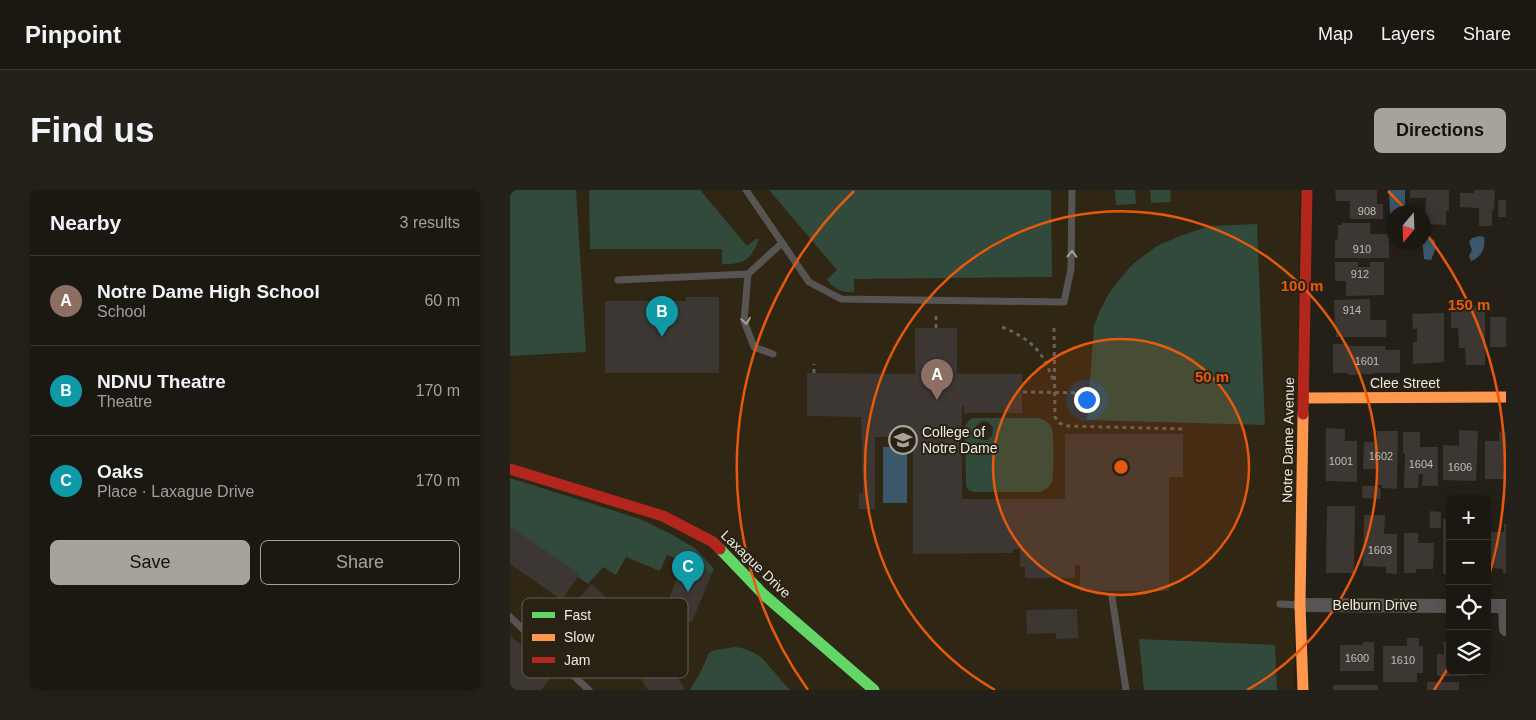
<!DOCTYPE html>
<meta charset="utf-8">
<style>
:root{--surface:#1b1812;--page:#24211b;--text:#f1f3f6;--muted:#a0a09f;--line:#393732;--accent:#a7a39b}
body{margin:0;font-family:Helvetica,sans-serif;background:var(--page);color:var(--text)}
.controls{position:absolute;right:15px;bottom:15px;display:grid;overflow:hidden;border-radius:8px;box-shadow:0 2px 12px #0003}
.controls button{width:45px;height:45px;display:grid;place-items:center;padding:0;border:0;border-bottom:1px solid var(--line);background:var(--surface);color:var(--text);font:25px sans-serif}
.compass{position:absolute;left:876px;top:15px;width:45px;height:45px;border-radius:50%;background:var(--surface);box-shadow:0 2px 12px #0003;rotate:199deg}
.you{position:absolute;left:576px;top:209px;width:18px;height:18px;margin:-12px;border:4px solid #fff;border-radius:50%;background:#1a73e8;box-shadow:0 0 0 8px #1a73e833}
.badge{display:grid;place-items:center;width:32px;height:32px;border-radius:50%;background:var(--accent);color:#fff;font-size:16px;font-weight:700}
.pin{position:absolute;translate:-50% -41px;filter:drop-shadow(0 1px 2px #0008)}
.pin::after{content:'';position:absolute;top:26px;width:18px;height:15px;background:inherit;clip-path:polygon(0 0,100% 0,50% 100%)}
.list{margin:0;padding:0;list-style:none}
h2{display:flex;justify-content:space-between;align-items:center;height:65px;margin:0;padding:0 20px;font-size:21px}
h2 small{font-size:16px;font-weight:400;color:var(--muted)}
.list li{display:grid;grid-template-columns:32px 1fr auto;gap:15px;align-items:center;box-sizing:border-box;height:90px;padding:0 20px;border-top:1px solid var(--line)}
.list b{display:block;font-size:19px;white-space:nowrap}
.list p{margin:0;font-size:16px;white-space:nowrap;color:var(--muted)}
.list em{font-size:16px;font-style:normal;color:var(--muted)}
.actions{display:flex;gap:10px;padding:15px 20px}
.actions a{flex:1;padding:11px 0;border:1px solid var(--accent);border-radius:8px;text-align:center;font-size:18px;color:var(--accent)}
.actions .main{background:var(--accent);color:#111}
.icon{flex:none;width:28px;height:28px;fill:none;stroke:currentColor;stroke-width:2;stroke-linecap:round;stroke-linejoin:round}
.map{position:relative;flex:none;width:996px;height:500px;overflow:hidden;border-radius:8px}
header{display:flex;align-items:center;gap:30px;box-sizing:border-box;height:70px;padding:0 25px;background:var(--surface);border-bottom:1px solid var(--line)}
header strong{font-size:24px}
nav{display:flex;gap:28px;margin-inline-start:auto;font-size:18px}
.intro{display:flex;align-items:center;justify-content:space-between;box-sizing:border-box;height:120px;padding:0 30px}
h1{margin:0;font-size:35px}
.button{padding:12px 22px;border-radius:8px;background:var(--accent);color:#111;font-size:18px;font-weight:700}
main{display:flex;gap:30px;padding:0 30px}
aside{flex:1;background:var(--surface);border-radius:8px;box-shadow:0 2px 12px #0003}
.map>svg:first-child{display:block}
</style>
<header>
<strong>Pinpoint</strong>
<nav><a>Map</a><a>Layers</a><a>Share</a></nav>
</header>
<div class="intro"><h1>Find us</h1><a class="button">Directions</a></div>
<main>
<aside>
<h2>Nearby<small>3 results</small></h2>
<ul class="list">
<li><span class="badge" style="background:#8d6e63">A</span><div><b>Notre Dame High School</b><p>School</p></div><em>60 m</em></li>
<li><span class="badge" style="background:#0f9aa8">B</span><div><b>NDNU Theatre</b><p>Theatre</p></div><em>170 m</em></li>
<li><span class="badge" style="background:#0f9aa8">C</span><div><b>Oaks</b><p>Place · Laxague Drive</p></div><em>170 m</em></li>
</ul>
<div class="actions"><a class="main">Save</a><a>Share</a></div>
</aside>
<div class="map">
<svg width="996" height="500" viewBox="0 0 996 500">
<rect width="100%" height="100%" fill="#242018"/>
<path fill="#2f2614" d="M 0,0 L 790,0 L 784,500 L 0,500 Z"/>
<path fill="#324a3b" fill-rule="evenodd" d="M 0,0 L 66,0 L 76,162 L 0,166 Z
M 79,0 L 190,0 L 237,56 L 246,49 L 249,49 C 240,71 235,74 212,74 L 212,59 L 80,59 Z
M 259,0 L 541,0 L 542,87 L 344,89 L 344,102 C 332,103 323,99 317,89 L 327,80 Z
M 605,0 L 625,0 L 626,14 L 606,15 Z
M 640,0 L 660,0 L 661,12 L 641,13 Z
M 747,34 L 755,235 L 577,230 L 584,136 L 590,120 L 598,105 L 609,90 L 623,74 L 647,56 L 670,46 L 700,36 Z
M 465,228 L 527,228 C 533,229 540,232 542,239 C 544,245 544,287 542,292 C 540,297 535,300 530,302 L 464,302 L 458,300 L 456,295 L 455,236 L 460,229 ZM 472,231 L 478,232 L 483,237 L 482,246 L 477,250 L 468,249 L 464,243 L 465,237 Z
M 0,288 L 130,329 L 161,344 L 186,359 L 204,379 L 202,383 L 157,365 L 150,381 L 116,367 L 106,385 L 93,377 L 78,394 L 68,387 L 69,384 L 0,337 Z
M 629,449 L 765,455 L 767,500 L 634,500 Z
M 225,457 C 235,458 244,462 252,468 L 280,500 L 180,500 L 190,483 L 199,463 L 205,460 Z"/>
<path fill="#3b586b" d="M 879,0 L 895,0 L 895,22 L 880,24 Z
M 914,46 L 919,46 L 925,51 L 925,60 L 921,70 L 914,69 L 913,58 L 912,53 L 914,52 Z
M 970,46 L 974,47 C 976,57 971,68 961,71 L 959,66 L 962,60 L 959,52 L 962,48 Z
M 373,257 L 397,257 L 397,313 L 373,313 Z"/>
<path fill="#3c3733" d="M 825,0 L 867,0 L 867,14 L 873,14 L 873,29 L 840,29 L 840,11 L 826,11 Z
M 900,0 L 939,0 L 939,21 L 936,21 L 936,35 L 915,34 L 916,8 L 900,8 Z
M 964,0 L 985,0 L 984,20 L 982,19 L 982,36 L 969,36 L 969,18 L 950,17 L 950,3 L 964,3 Z
M 988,10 L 996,10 L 996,27 L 988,27 Z
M 832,33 L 860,33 L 860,44 L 879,44 L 879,68 L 825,68 L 825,50 L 828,49 L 828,35 L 832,35 Z
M 825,72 L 848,72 L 848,77 L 860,77 L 860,72 L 874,72 L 874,105 L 836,106 L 836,91 L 825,91 Z
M 176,107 L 209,107 L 209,183 L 95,183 L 95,111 L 176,111 Z
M 860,109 L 860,130 L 876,130 L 876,147 L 826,147 L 826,136 L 825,136 L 824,110 Z
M 941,116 L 975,116 L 975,175 L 956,175 L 955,158 L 949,158 L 948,138 L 941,138 Z
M 934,123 L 934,172 L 903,174 L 903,152 L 907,152 L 907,139 L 903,139 L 902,124 Z
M 980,127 L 996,127 L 996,157 L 980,157 Z
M 405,138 L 447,138 L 447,184 L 512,184 L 512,223 L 454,223 L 454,216 L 452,216 L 452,309 L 555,309 L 555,244 L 673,244 L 673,287 L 659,287 L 659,401 L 570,401 L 570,375 L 565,375 L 565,388 L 515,388 L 515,377 L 510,377 L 510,359 L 503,359 L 503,363 L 403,364 L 403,247 L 365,247 L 365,319 L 349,319 L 349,303 L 353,303 L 351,227 L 297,226 L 297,183 L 405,184 Z
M 823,154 L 838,154 L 838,156 L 875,156 L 875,160 L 890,160 L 890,183 L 863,183 L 863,184 L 838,185 L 838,183 L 823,183 Z
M 816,238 L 835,239 L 835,251 L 847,251 L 847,292 L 816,291 Z
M 949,240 L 968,241 L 966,291 L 933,290 L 933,255 L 949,256 Z
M 867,241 L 888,241 L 887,299 L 872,298 L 872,295 L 868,295 L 868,279 L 853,279 L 854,252 L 867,252 Z
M 893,242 L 910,242 L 910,257 L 928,257 L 928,296 L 912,296 L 913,284 L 909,284 L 908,298 L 894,298 L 895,264 L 893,263 Z
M 989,242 L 996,242 L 996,287 L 993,287 L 993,289 L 975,289 L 975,251 L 989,251 Z
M 852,296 L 868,296 L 871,300 L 870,309 L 852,308 Z
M 817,316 L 845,316 L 844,383 L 816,383 Z
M 920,321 L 931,322 L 931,338 L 920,338 Z
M 854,325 L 875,325 L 874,344 L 887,344 L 887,384 L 876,383 L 876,377 L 853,376 Z
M 933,329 L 940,329 L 940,384 L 933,384 Z
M 994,334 L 996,334 L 996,383 L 993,383 L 993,379 L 977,378 L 977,342 L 994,342 Z
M 0,337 L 70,384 L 52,410 L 0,374 Z
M 894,343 L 908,343 L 908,353 L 924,353 L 923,379 L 906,379 L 906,383 L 894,383 Z
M 174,371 L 202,383 L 182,432 L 154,421 Z
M 82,394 L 144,453 L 122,476 L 60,417 Z
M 567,419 L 568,448 L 546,449 L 546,443 L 517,444 L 516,420 Z
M 0,446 L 45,483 L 31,500 L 5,500 L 0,496 Z
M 936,447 L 940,447 L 940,481 L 956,481 L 956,486 L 927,486 L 927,464 L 934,464 L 933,452 L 936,452 Z
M 897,448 L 909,448 L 909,456 L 913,456 L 913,483 L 907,483 L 907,492 L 873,492 L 873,456 L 897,456 Z
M 853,452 L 864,452 L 864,481 L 830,481 L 830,455 L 853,455 Z
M 156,468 L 175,500 L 138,500 L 128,484 Z
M 917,492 L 949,492 L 949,500 L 917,500 Z
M 823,495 L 868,495 L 868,500 L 823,500 Z"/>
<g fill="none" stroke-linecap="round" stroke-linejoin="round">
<path stroke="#63605d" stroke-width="3" stroke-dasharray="4 4" stroke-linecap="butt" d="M 492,137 C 521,149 533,161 543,190
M 426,138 L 426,123
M 544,138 L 545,227 L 549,233 L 558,236 L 675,239
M 304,183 L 304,174
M 513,202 L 579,203"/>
<path stroke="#575553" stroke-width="7" d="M 236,0 L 299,92 L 331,109 L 554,112 L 561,79 L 562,0
M 238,84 L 234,131 L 244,157 L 263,164
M 108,90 L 238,84 L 272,53
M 602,407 L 616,500
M 770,414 L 790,415
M 0,427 L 79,500"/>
<path stroke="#575553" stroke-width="14" d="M 790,415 L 940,416
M 977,416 L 996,416
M 995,416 L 996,439"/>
<path stroke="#63d668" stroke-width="11" d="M 210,359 L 253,404 L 364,500"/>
<path stroke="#ff974d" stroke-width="11" d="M 794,208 L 996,207
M 793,500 L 790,415 L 793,224"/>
<path stroke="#b3261e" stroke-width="11" d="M 793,224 L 797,0
M 0,279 L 153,326 L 203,352 L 210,359"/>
</g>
<defs><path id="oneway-chevron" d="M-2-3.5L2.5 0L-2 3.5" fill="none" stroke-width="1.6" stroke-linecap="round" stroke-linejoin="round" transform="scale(1.25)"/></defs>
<g stroke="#a2a09a">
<use href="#oneway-chevron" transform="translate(562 64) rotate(-89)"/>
<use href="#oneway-chevron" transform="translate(236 131) rotate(81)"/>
</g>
<circle cx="611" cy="277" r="128" fill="#e8590c" fill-opacity=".12"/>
<g fill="none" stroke="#e8590c" stroke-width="2.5">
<circle cx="611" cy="277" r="128"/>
<path d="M485 500A256 256 0 1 1 737 500"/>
<path d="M938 478A384 384 0 0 1 924 500M298 500A384 384 0 0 1 344 1M878 1A384 384 0 0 1 896 20M914 41A384 384 0 0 1 978 389"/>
</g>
<defs>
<symbol id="university-ring" viewBox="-11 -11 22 22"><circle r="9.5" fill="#282214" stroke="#a7a39b" stroke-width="1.5"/><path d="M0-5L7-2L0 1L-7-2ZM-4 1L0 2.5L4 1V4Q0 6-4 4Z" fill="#a7a39b"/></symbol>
</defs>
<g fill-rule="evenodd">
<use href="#university-ring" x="377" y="234" width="32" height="32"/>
</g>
<g text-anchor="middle" stroke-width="4" stroke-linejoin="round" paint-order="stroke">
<g font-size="11" fill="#c2bdb6">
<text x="857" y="25">908</text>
<text x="852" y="63">910</text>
<text x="850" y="88">912</text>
<text x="842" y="124">914</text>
<text x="857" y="175">1601</text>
<text x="871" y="270">1602</text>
<text x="831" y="275">1001</text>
<text x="911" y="278">1604</text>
<text x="950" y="281">1606</text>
<text x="870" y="364">1603</text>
<text x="847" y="472">1600</text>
<text x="893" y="474">1610</text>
</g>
<g font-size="14" fill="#eeeae1" stroke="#282214">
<text x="895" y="198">Clee Street</text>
<text transform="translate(778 250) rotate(-89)" y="5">Notre Dame Avenue</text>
<text transform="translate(246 374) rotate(44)" y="5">Laxague Drive</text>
<text x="865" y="420">Belburn Drive</text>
</g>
<g font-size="14" fill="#eeeae1" stroke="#282214" text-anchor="start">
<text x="412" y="247">College of<tspan x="412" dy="16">Notre Dame</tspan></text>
</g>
</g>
<rect x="12" y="408" width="166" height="80" rx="8" fill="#282214" stroke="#635e52" stroke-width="1"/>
<rect x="22" y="422" width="23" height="6" fill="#63d668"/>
<rect x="22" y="444" width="23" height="7" fill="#ff974d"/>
<rect x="22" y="467" width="23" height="6" fill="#b3261e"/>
<g font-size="14" fill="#eeeae1">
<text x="54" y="430">Fast</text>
<text x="54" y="452">Slow</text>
<text x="54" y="475">Jam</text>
</g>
<circle cx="611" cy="277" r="8" fill="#e8590c" stroke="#282214" stroke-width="2.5"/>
<g font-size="15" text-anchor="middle" font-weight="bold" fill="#e8590c" stroke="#282214" stroke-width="4" stroke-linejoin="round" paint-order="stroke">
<text x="792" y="101">100 m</text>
<text x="959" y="120">150 m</text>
<text x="702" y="192">50 m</text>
</g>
</svg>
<div class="controls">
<button>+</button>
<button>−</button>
<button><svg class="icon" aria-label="locate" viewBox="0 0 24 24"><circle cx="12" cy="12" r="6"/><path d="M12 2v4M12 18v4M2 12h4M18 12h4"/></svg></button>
<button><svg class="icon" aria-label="layers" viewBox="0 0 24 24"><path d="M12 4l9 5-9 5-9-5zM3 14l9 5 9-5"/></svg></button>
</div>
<svg class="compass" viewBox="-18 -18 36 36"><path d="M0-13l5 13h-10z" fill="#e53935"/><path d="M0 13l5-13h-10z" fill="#a0a09f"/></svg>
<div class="you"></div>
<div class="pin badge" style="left:427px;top:210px;background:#8d6e63">A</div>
<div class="pin badge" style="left:152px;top:147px;background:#0f9aa8">B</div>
<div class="pin badge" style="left:178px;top:402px;background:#0f9aa8">C</div>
</div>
</main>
